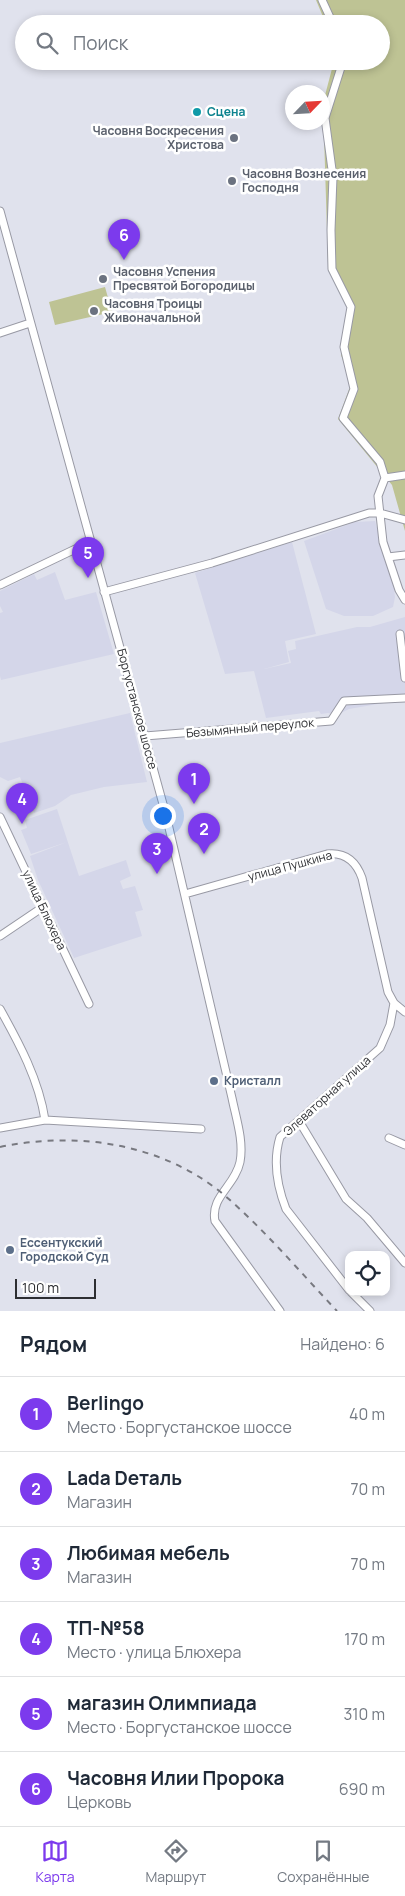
<!DOCTYPE html>
<html lang="ru">
<meta charset="utf-8">
<style>
:root{--surface:#fff;--page:#f2f2f3;--text:#1f2937;--muted:#747a83;--line:#e0e1e3;--accent:#7c3aed}
body{margin:0;font-family:Manrope,sans-serif;background:var(--page);color:var(--text)}
.controls{position:absolute;right:15px;bottom:15px;display:grid;overflow:hidden;border-radius:10px;box-shadow:0 2px 8px #0003}
.controls button{width:45px;height:45px;display:grid;place-items:center;padding:0;border:0;border-bottom:1px solid var(--line);background:var(--surface);color:var(--text);font:25px sans-serif}
.compass{position:absolute;left:285px;top:85px;width:45px;height:45px;border-radius:50%;background:var(--surface);box-shadow:0 2px 8px #0003;rotate:65deg}
.scale{position:absolute;left:15px;bottom:12px;width:81px;box-sizing:border-box;padding-left:5px;border:2px solid #2d2e32;border-top:0;font-size:14px;line-height:18px;white-space:nowrap;color:#2d2e32;-webkit-text-stroke:4px #fff;paint-order:stroke}
.you{position:absolute;left:162px;top:815px;width:18px;height:18px;margin:-12px;border:4px solid #fff;border-radius:50%;background:#1a73e8;box-shadow:0 0 0 8px #1a73e833}
.badge{display:grid;place-items:center;width:32px;height:32px;border-radius:50%;background:var(--accent);color:#fff;font-size:16px;font-weight:700}
.pin{position:absolute;translate:-50% -41px;filter:drop-shadow(0 1px 2px #0008)}
.pin::after{content:'';position:absolute;top:26px;width:18px;height:15px;background:inherit;clip-path:polygon(0 0,100% 0,50% 100%)}
.list{margin:0;padding:0;list-style:none}
h2{display:flex;justify-content:space-between;align-items:center;height:65px;margin:0;padding:0 20px;font-size:21px}
h2 small{font-size:16px;font-weight:400;color:var(--muted)}
.list li{display:grid;grid-template-columns:32px 1fr auto;gap:15px;align-items:center;box-sizing:border-box;height:75px;padding:0 20px;border-top:1px solid var(--line)}
.list b{display:block;font-size:19px;white-space:nowrap}
.list p{margin:0;font-size:16px;white-space:nowrap;color:var(--muted)}
.list em{font-size:16px;font-style:normal;color:var(--muted)}
.icon{flex:none;width:28px;height:28px;fill:none;stroke:currentColor;stroke-width:2;stroke-linecap:round;stroke-linejoin:round}
.map{position:relative;flex:none;width:405px;height:1311px;overflow:hidden}
.search{position:absolute;background:var(--surface);box-shadow:0 2px 8px #0003;left:15px;right:15px;top:15px;height:55px;display:flex;align-items:center;gap:12px;box-sizing:border-box;padding:0 18px;border-radius:28px;color:var(--muted);font-size:19px}
.sheet{height:515px;background:var(--surface)}
nav{display:flex;justify-content:space-around;align-items:center;box-sizing:border-box;height:70px;border-top:1px solid var(--line);background:var(--surface);font-size:14px;color:var(--muted)}
nav a{display:grid;justify-items:center;gap:2px}
nav .on{color:var(--accent)}
.map>svg:first-child{display:block}
</style>
<div class="map">
<svg width="405" height="1311" viewBox="0 0 405 1311">
<rect width="100%" height="100%" fill="#e0e2ed"/>
<path fill="#d4d6e9" d="M 375,521 L 393,580 L 395,597 L 393,607 L 373,616 L 344,616 L 326,609 L 304,541 L 355,522 Z
M 292,542 L 316,634 L 285,641 L 289,662 L 264,669 L 291,663 L 288,651 L 296,649 L 295,641 L 357,627 L 370,627 L 405,617 L 405,697 L 401,700 L 349,709 L 337,715 L 328,713 L 321,714 L 319,711 L 266,718 L 254,671 L 225,674 L 195,573 Z
M 55,572 L 65,600 L 96,592 L 114,654 L 1,680 L 0,676 L 0,613 L 3,612 L 0,606 L 0,591 L 34,574 L 37,580 Z
M 130,713 L 147,782 L 104,787 L 71,795 L 55,806 L 34,813 L 20,777 L 8,781 L 0,777 L 0,743 Z
M 57,809 L 79,876 L 126,860 L 131,876 L 120,881 L 123,889 L 135,886 L 143,910 L 135,912 L 142,936 L 74,958 L 38,880 L 30,856 L 67,842 L 31,854 L 21,830 L 27,828 L 25,820 Z"/>
<path fill="#bec394" d="M 316,0 L 405,0 L 405,531 L 392,485 L 338,419 L 351,384 L 341,355 L 349,308 L 328,263 L 323,103 L 334,61 L 381,61 L 381,24 L 326,24 Z
M 105,287 L 112,312 L 55,325 L 49,302 Z"/>
<g fill="none" stroke-linecap="round" stroke-linejoin="round">
<defs>
<path id="minor" d="M 322,0 L 333,24
M 343,61 L 325,118 L 333,177 L 331,230 L 332,269 L 351,307 L 344,347 L 354,389 L 343,418 L 380,462 L 385,478 L 378,496 L 383,542 L 399,590 L 405,600
M 0,211 L 166,815 L 232,1098 C 236,1118 244,1141 240,1162 C 235,1186 210,1197 215,1221 L 280,1311
M 0,333 L 30,323
M 385,478 L 405,475
M 388,557 L 405,555
M 0,585 L 90,542
M 104,592 L 212,563 L 369,513 L 380,513 L 405,520
M 400,634 L 405,678
M 145,736 L 331,721 L 344,701 L 405,698
M 0,817 L 89,1004
M 185,894 L 327,854 C 345,852 356,861 362,878 L 388,992 L 394,1003 L 405,1012
M 0,936 L 43,907
M 0,1009 C 19,1043 39,1080 45,1120
M 299,1121 L 346,1199 L 367,1218 L 405,1263
M 0,1128 L 45,1120 L 201,1129
M 389,1138 L 405,1145
M 349,1290 L 286,1209 C 277,1186 273,1160 280,1137 L 380,1048 L 390,1025 L 394,1003
M 351,1292 L 370,1311"/>
</defs>
<use href="#minor" stroke="#9899a4" stroke-width="9"/>
<use href="#minor" stroke="#fff" stroke-width="7"/>
<path stroke="#787980" stroke-width="2" stroke-dasharray="6 6" stroke-linecap="butt" d="M 0,1147 C 77,1131 161,1143 223,1194 C 264,1229 300,1272 337,1311"/>
</g>
<circle fill="#0f9aa8" stroke="#fff" stroke-width="2" cx="197" cy="112" r="5"/>
<g fill="#6b7280" stroke="#fff" stroke-width="2">
<circle cx="234" cy="138" r="5"/>
<circle cx="232" cy="181" r="5"/>
<circle cx="103" cy="279" r="5"/>
<circle cx="94" cy="311" r="5"/>
</g>
<g fill="#5c6f8a" stroke="#fff" stroke-width="2">
<circle cx="214" cy="1081" r="5"/>
<circle cx="10" cy="1250" r="5"/>
</g>
<g text-anchor="middle" stroke-width="5" stroke-linejoin="round" paint-order="stroke">
<g font-size="12" font-weight="bold" fill="#0d838f" stroke="#fff" text-anchor="start">
<text x="207" y="116">Сцена</text>
</g>
<g font-size="12" font-weight="bold" fill="#5b616d" stroke="#fff" text-anchor="start">
<text x="224" y="135" text-anchor="end">Часовня Воскресения<tspan x="224" dy="14">Христова</tspan></text>
<text x="242" y="178">Часовня Вознесения<tspan x="242" dy="14">Господня</tspan></text>
<text x="113" y="276">Часовня Успения<tspan x="113" dy="14">Пресвятой Богородицы</tspan></text>
<text x="104" y="308">Часовня Троицы<tspan x="104" dy="14">Живоначальной</tspan></text>
</g>
<g font-size="12" fill="#2d2e32" stroke="#fff">
<text transform="translate(137 709) rotate(75)" y="4">Боргустанское шоссе</text>
<text transform="translate(250 728) rotate(-5)" y="4">Безымянный переулок</text>
<text transform="translate(290 866) rotate(-15)" y="4">улица Пушкина</text>
<text transform="translate(44 910) rotate(65)" y="4">улица Блюхера</text>
<text transform="translate(327 1096) rotate(-42)" y="4">Элеваторная улица</text>
</g>
<g font-size="12" font-weight="bold" fill="#4e5e75" stroke="#fff" text-anchor="start">
<text x="224" y="1085">Кристалл</text>
<text x="20" y="1247">Ессентукский<tspan x="20" dy="14">Городской Суд</tspan></text>
</g>
</g>
</svg>
<div class="controls">
<button><svg class="icon" aria-label="locate" viewBox="0 0 24 24"><circle cx="12" cy="12" r="6"/><path d="M12 2v4M12 18v4M2 12h4M18 12h4"/></svg></button>
</div>
<svg class="compass" viewBox="-18 -18 36 36"><path d="M0-13l5 13h-10z" fill="#e53935"/><path d="M0 13l5-13h-10z" fill="#747a83"/></svg>
<div class="scale">100 m</div>
<div class="you"></div>
<div class="pin badge" style="left:194px;top:804px">1</div>
<div class="pin badge" style="left:204px;top:854px">2</div>
<div class="pin badge" style="left:157px;top:874px">3</div>
<div class="pin badge" style="left:22px;top:824px">4</div>
<div class="pin badge" style="left:88px;top:578px">5</div>
<div class="pin badge" style="left:124px;top:260px">6</div>
<div class="search"><svg class="icon" aria-label="search" viewBox="0 0 24 24"><circle cx="10" cy="10" r="6"/><path d="M15 15l6 6"/></svg>Поиск</div>
</div>
<section class="sheet">
<h2>Рядом<small>Найдено: 6</small></h2>
<ul class="list">
<li><span class="badge">1</span><div><b>Berlingo</b><p>Место · Боргустанское шоссе</p></div><em>40 m</em></li>
<li><span class="badge">2</span><div><b>Lada Dеталь</b><p>Магазин</p></div><em>70 m</em></li>
<li><span class="badge">3</span><div><b>Любимая мебель</b><p>Магазин</p></div><em>70 m</em></li>
<li><span class="badge">4</span><div><b>ТП-№58</b><p>Место · улица Блюхера</p></div><em>170 m</em></li>
<li><span class="badge">5</span><div><b>магазин Олимпиада</b><p>Место · Боргустанское шоссе</p></div><em>310 m</em></li>
<li><span class="badge">6</span><div><b>Часовня Илии Пророка</b><p>Церковь</p></div><em>690 m</em></li>
</ul>
</section>
<nav>
<a class="on"><svg class="icon" aria-label="map" viewBox="0 0 24 24"><path d="M3 6l6-2 6 2 6-2v14l-6 2-6-2-6 2zM9 4v14M15 6v14"/></svg>Карта</a>
<a><svg class="icon" aria-label="directions" viewBox="0 0 24 24"><path d="M12 3l9 9-9 9-9-9zM9 14v-3h6M13 9l2 2-2 2"/></svg>Маршрут</a>
<a><svg class="icon" aria-label="saved" viewBox="0 0 24 24"><path d="M7 4h10v16l-5-4-5 4z"/></svg>Сохранённые</a>
</nav>
